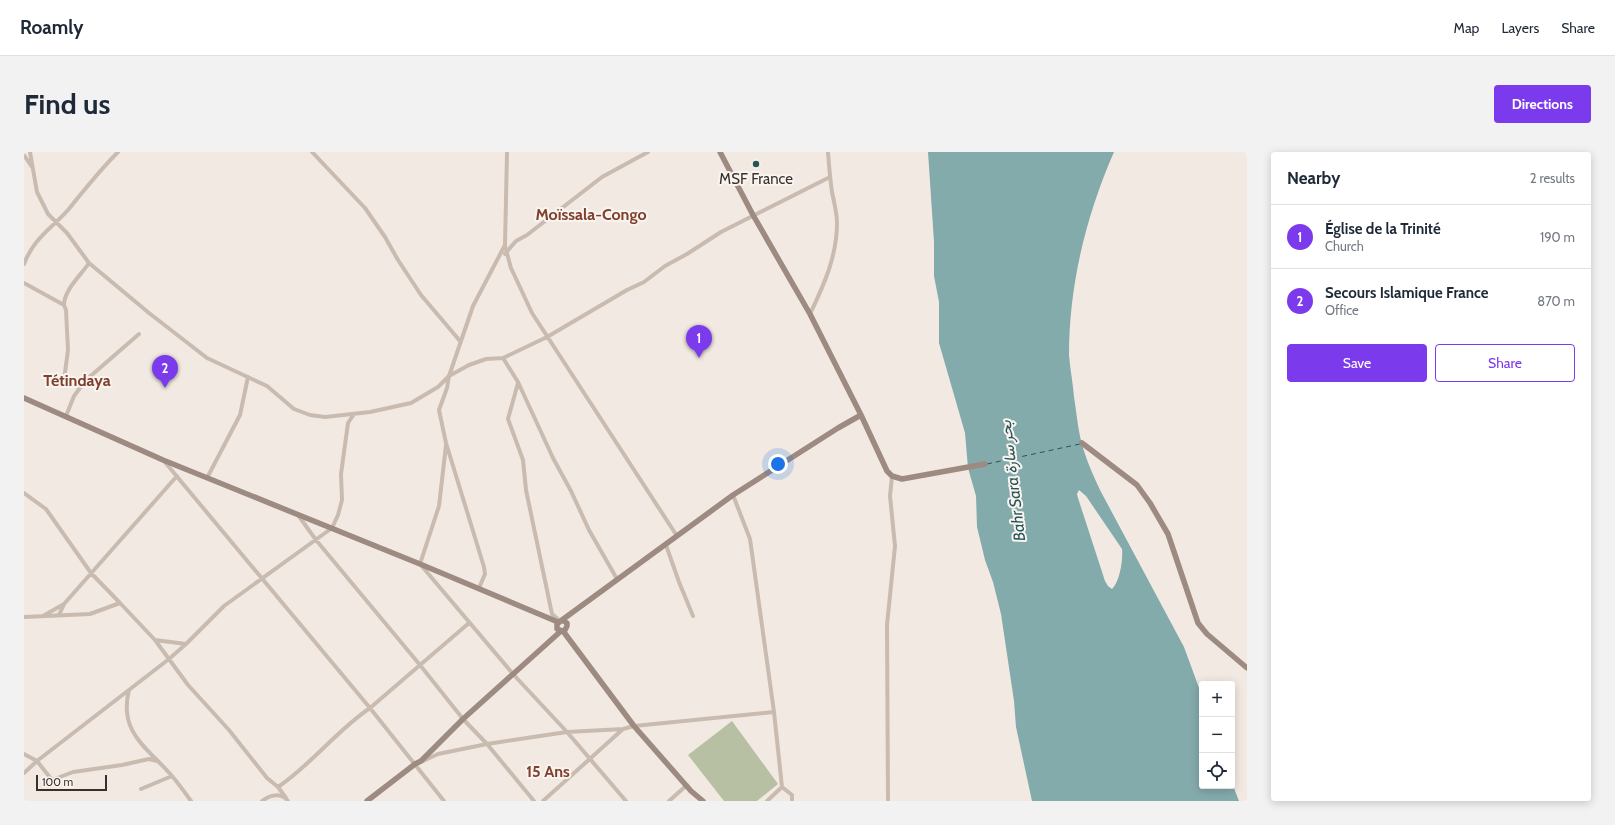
<!DOCTYPE html>
<meta charset="utf-8">
<style>
:root{--surface:#fff;--page:#f2f2f3;--text:#1f2937;--muted:#747a83;--line:#e0e1e3;--accent:#7c3aed}
body{margin:0;font-family:Cabin,Vazirmatn,sans-serif;background:var(--page);color:var(--text)}
.controls{position:absolute;right:12px;bottom:12px;display:grid;overflow:hidden;border-radius:4px;box-shadow:0 2px 10px #0003}
.controls button{width:36px;height:36px;display:grid;place-items:center;padding:0;border:0;border-bottom:1px solid var(--line);background:var(--surface);color:var(--text);font:20px sans-serif}
.scale{position:absolute;left:12px;bottom:10px;width:71px;box-sizing:border-box;padding-left:4px;border:2px solid #39302c;border-top:0;font-size:11px;line-height:14px;white-space:nowrap;color:#39302c;-webkit-text-stroke:3px #f9f4ef;paint-order:stroke}
.you{position:absolute;left:754px;top:312px;width:14px;height:14px;margin:-10px;border:3px solid #fff;border-radius:50%;background:#1a73e8;box-shadow:0 0 0 6px #1a73e833}
.badge{display:grid;place-items:center;width:26px;height:26px;border-radius:50%;background:var(--accent);color:#fff;font-size:13px;font-weight:700}
.pin{position:absolute;translate:-50% -33px;filter:drop-shadow(0 1px 2px #0008)}
.pin::after{content:'';position:absolute;top:21px;width:14px;height:12px;background:inherit;clip-path:polygon(0 0,100% 0,50% 100%)}
.list{margin:0;padding:0;list-style:none}
h2{display:flex;justify-content:space-between;align-items:center;height:52px;margin:0;padding:0 16px;font-size:17px}
h2 small{font-size:13px;font-weight:400;color:var(--muted)}
.list li{display:grid;grid-template-columns:26px 1fr auto;gap:12px;align-items:center;box-sizing:border-box;height:64px;padding:0 16px;border-top:1px solid var(--line)}
.list b{display:block;font-size:15px;white-space:nowrap}
.list p{margin:0;font-size:13px;white-space:nowrap;color:var(--muted)}
.list em{font-size:13px;font-style:normal;color:var(--muted)}
.actions{display:flex;gap:8px;padding:12px 16px}
.actions a{flex:1;padding:9px 0;border:1px solid var(--accent);border-radius:4px;text-align:center;font-size:14px;color:var(--accent)}
.actions .main{background:var(--accent);color:#fff}
.icon{flex:none;width:22px;height:22px;fill:none;stroke:currentColor;stroke-width:2;stroke-linecap:round;stroke-linejoin:round}
.map{position:relative;flex:none;width:1223px;height:649px;overflow:hidden;border-radius:4px}
header{display:flex;align-items:center;gap:24px;box-sizing:border-box;height:56px;padding:0 20px;background:var(--surface);border-bottom:1px solid var(--line)}
header strong{font-size:19px}
nav{display:flex;gap:22px;margin-inline-start:auto;font-size:14px}
.intro{display:flex;align-items:center;justify-content:space-between;box-sizing:border-box;height:96px;padding:0 24px}
h1{margin:0;font-size:28px}
.button{padding:10px 18px;border-radius:4px;background:var(--accent);color:#fff;font-size:14px;font-weight:700}
main{display:flex;gap:24px;padding:0 24px}
aside{flex:1;background:var(--surface);border-radius:4px;box-shadow:0 2px 10px #0003}
.map>svg:first-child{display:block}
</style>
<header>
<strong>Roamly</strong>
<nav><a>Map</a><a>Layers</a><a>Share</a></nav>
</header>
<div class="intro"><h1>Find us</h1><a class="button">Directions</a></div>
<main>
<div class="map">
<svg width="1223" height="649" viewBox="0 0 1223 649">
<rect width="100%" height="100%" fill="#f2eae2"/>
<path fill="#b7c0a3" d="M 708,569 L 754,632 L 733,649 L 700,649 L 664,603 Z"/>
<path fill="#84abac" fill-rule="evenodd" d="M 904,0 L 1090,0 C 1062,64 1045,133 1045,203 C 1046,217 1049,231 1050,245 C 1053,263 1054,281 1060,299 C 1064,312 1070,325 1076,338 L 1160,495 L 1178,544 L 1178,634 L 1208,634 L 1208,631 L 1215,649 L 1008,649 L 992,575 L 990,549 L 977,462 L 969,430 L 961,408 L 953,375 L 952,344 L 944,316 L 941,281 L 915,191 L 915,150 L 910,124 L 910,90 ZM 1055,338 L 1062,344 L 1098,397 C 1099,408 1096,429 1088,437 L 1084,434 L 1081,429 L 1054,346 L 1053,342 Z"/>
<g fill="none" stroke-linecap="round" stroke-linejoin="round">
<path stroke="#265457" stroke-width="1" stroke-dasharray="5 4" stroke-linecap="butt" d="M 963,312 L 1056,292"/>
<path stroke="#c9bbaf" stroke-width="4" d="M 6,0 L 13,40 L 24,62 L 43,81 L 65,111 L 125,161 L 183,206 L 243,234 L 270,257 L 286,263 L 301,265 L 346,260 L 387,251 L 414,235 L 425,224 L 445,213 L 462,207 L 479,206 L 523,185 L 603,138 L 620,130 L 641,114 L 663,102 L 697,80 L 806,25
M 288,0 L 341,56 L 361,85 L 374,108 L 397,143 L 436,189
M 0,3 L 8,15
M 481,94 L 487,116 L 508,161 L 653,384
M 481,102 L 492,89 L 503,83 L 578,25 L 624,0
M 0,112 C 10,86 26,78 44,58 C 60,38 76,18 94,0
M 0,131 L 40,153 L 42,158 L 44,198 L 40,228 L 56,236
M 40,153 C 40,138 57,123 65,111
M 786,162 C 800,133 813,104 813,71 C 813,61 810,50 808,40 C 806,27 805,13 804,0
M 479,206 L 494,230 L 529,306 L 547,339 L 565,378 L 593,427
M 494,231 L 484,267 L 499,308 L 502,338 L 528,462 L 536,469
M 42,264 L 50,244 L 62,228 L 115,182
M 422,293 L 415,354 L 396,412 L 489,522 L 543,580 L 602,649
M 140,309 L 346,556 L 420,649
M 183,326 L 216,263 L 224,225
M 0,341 L 22,357 L 67,421 L 96,451
M 709,343 L 726,387 L 750,560 L 758,635 L 768,643 L 768,649
M 274,363 L 292,388 L 396,513 L 439,567 L 463,592 L 510,649
M 642,393 L 655,430 L 669,464
M 455,436 L 461,422 L 460,415 L 422,291 L 415,258 L 423,236 L 425,224 L 449,154 L 481,93 L 483,0
M 40,452 L 153,324
M 19,464 L 40,452 L 35,463
M 0,465 L 66,462 L 96,451 L 131,488 L 162,492
M 131,488 L 164,533 L 205,578 L 243,626 L 254,635 L 262,646
M 105,538 C 94,581 124,596 148,624 C 155,632 161,641 167,649
M 0,602 L 13,609 L 28,628 L 49,620 L 98,613 L 125,607 L 133,609
M 399,609 L 414,602 L 463,592 L 543,580 L 599,577 L 610,574 L 750,560
M 0,621 L 13,609 L 145,507 L 162,492 L 200,454 L 308,376 L 314,363 L 318,348 L 317,322 L 324,271 L 330,262
M 254,635 C 288,612 312,579 346,556 L 445,471
M 117,637 L 148,624
M 238,649 C 246,643 257,640 264,649
M 519,649 L 599,577
M 645,649 L 663,633
M 743,649 L 758,635
M 864,649 L 863,473 L 871,394 L 866,344 L 868,324"/>
<path stroke="#9d8a80" stroke-width="5.5" d="M 696,0 L 729,63 L 786,162 L 837,263 L 863,319 L 868,324 L 878,327 L 961,312
M 0,246 L 139,308 L 396,412 L 534,470
M 1058,291 L 1113,333 L 1126,351 L 1144,382 L 1174,471 L 1183,482 L 1223,516
M 538,468 L 709,343 L 814,276 L 837,263
M 539,479 L 541,478 L 543,474 L 543,471 L 538,468 L 533,472 L 533,477 L 539,479 L 610,574 L 667,639 L 679,649
M 343,649 L 391,612 L 397,609 L 439,567 L 537,479"/>
</g>
<circle fill="#265457" stroke="#f9f4ef" stroke-width="1.5" cx="732" cy="12" r="4"/>
<g text-anchor="middle" stroke-width="4" stroke-linejoin="round" paint-order="stroke">
<g font-size="15" fill="#39302c" stroke="#f9f4ef">
<text x="732" y="32">MSF France</text>
</g>
<g font-size="16" font-weight="bold" fill="#80402d" stroke="#f9f4ef">
<text x="567" y="68">Moïssala-Congo</text>
<text x="53" y="234">Tétindaya</text>
<text x="524" y="625">15 Ans</text>
</g>
<g font-size="16" font-style="italic" fill="#265457" stroke="#f9f4ef">
<text transform="translate(988 329) rotate(-97)" y="6">Bahr Sara بحر سارة</text>
</g>
</g>
</svg>
<div class="controls">
<button>+</button>
<button>−</button>
<button><svg class="icon" aria-label="locate" viewBox="0 0 24 24"><circle cx="12" cy="12" r="6"/><path d="M12 2v4M12 18v4M2 12h4M18 12h4"/></svg></button>
</div>
<div class="scale">100 m</div>
<div class="you"></div>
<div class="pin badge" style="left:675px;top:206px">1</div>
<div class="pin badge" style="left:141px;top:236px">2</div>
</div>
<aside>
<h2>Nearby<small>2 results</small></h2>
<ul class="list">
<li><span class="badge">1</span><div><b>Église de la Trinité</b><p>Church</p></div><em>190 m</em></li>
<li><span class="badge">2</span><div><b>Secours Islamique France</b><p>Office</p></div><em>870 m</em></li>
</ul>
<div class="actions"><a class="main">Save</a><a>Share</a></div>
</aside>
</main>
